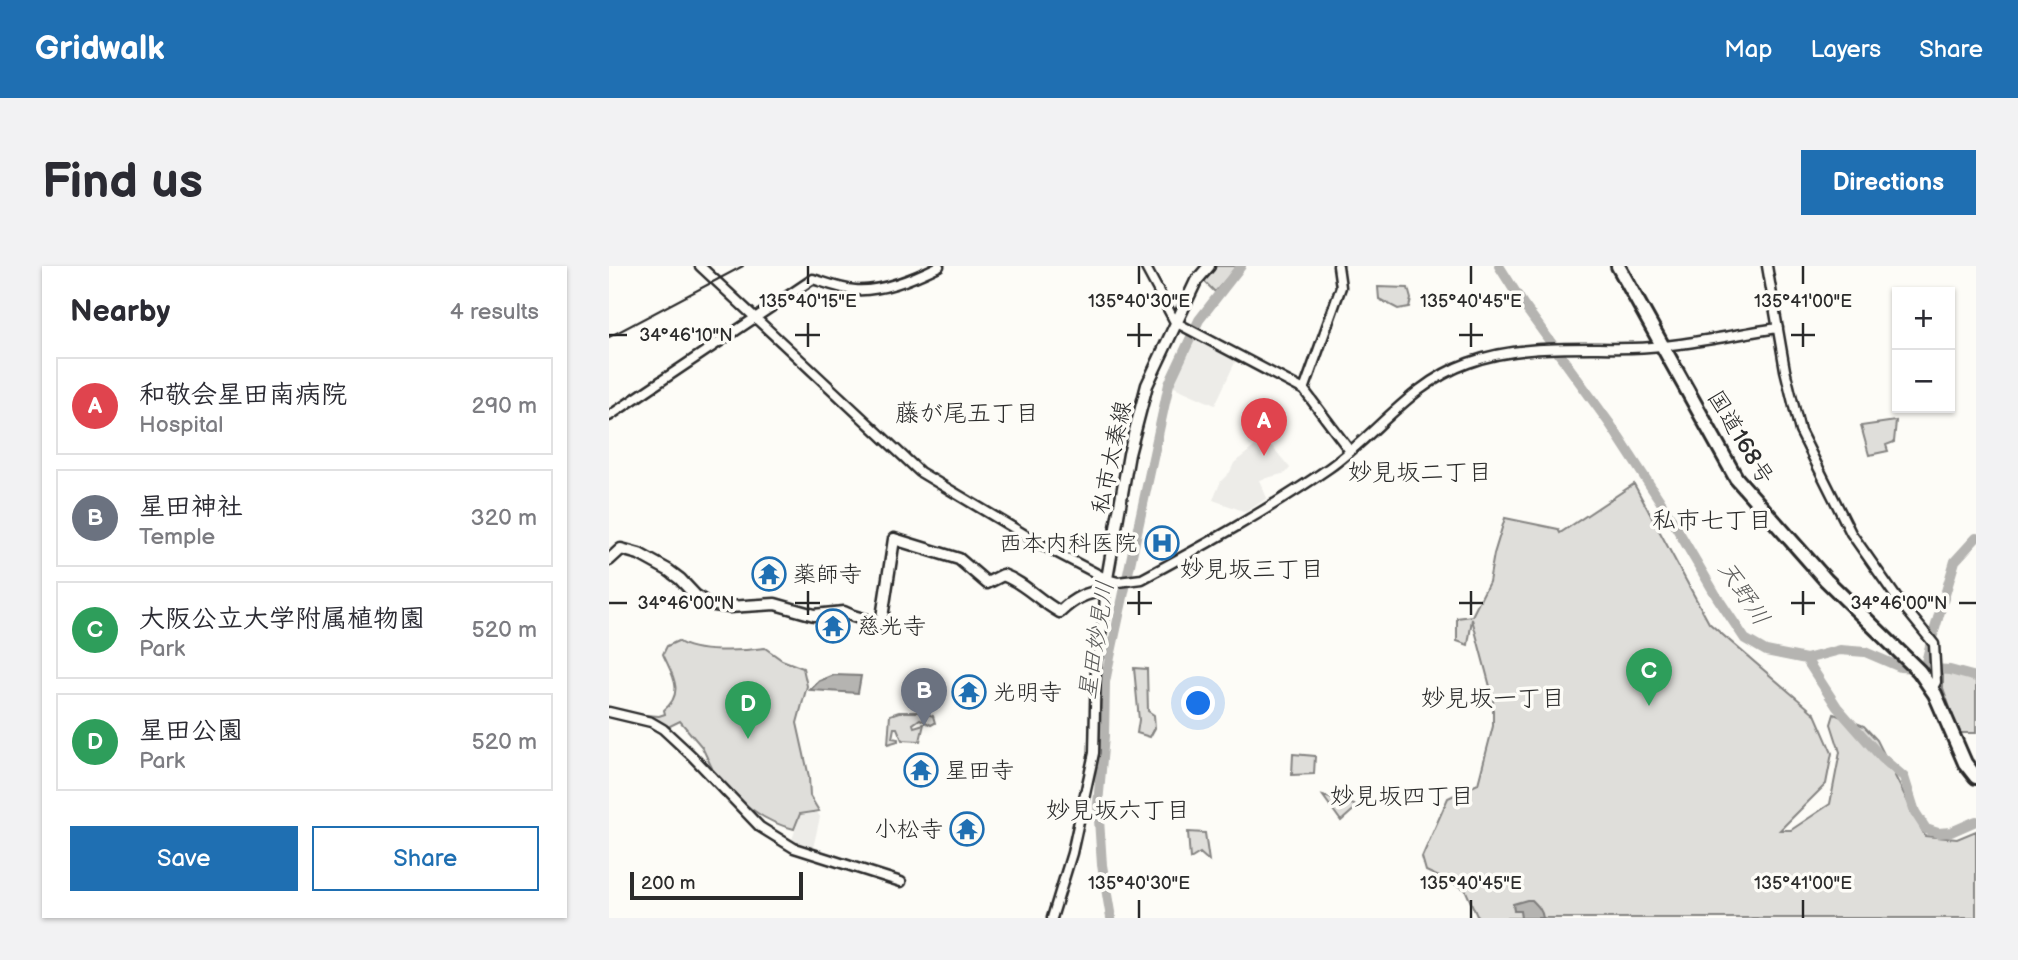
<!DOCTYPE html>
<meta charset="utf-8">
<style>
:root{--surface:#fff;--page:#f2f2f3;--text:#2b2b33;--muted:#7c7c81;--line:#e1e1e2;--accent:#1f6fb2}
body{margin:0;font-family:"Balsamiq Sans","Klee One",sans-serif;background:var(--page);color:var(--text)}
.controls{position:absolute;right:21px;top:21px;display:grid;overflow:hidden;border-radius:0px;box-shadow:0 2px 5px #0004}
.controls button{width:63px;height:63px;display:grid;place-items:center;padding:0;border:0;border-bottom:2px solid var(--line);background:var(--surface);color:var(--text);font:35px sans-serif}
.scale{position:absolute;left:21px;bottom:18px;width:173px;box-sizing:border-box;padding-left:7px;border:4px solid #2b2b2b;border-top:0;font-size:19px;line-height:24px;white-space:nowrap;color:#2b2b2b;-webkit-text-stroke:5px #fdfcf7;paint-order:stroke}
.you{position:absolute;left:590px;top:438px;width:24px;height:24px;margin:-18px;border:5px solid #fff;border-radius:50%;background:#1a73e8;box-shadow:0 0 0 10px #1a73e833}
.badge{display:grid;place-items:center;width:46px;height:46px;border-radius:50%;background:var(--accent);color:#fff;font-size:23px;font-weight:700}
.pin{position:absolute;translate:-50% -58px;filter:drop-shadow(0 2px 4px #0008)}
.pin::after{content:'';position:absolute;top:37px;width:24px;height:21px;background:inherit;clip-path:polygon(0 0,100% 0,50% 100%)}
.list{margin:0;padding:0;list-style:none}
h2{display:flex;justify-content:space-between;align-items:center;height:91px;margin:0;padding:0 28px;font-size:30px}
h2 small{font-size:23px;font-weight:400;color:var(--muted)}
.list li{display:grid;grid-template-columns:46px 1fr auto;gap:21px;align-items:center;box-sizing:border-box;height:98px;margin:0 14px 14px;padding:0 14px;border:2px solid var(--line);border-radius:0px}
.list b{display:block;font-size:26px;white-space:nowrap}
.list p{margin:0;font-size:23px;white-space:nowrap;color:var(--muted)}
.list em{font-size:23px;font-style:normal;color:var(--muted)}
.actions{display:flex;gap:14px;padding:21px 28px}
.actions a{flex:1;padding:16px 0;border:2px solid var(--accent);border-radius:0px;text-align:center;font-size:24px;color:var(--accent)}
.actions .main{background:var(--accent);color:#fff}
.map{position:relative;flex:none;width:1367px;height:652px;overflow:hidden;border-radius:0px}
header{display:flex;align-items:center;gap:42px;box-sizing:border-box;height:98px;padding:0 35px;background:var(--accent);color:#fff}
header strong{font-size:33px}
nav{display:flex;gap:38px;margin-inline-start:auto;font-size:24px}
.intro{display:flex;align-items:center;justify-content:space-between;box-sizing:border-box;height:168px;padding:0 42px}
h1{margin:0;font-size:49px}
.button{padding:18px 32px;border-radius:0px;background:var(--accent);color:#fff;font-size:24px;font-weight:700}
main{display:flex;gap:42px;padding:0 42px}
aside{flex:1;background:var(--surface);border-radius:0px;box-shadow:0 2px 5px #0004}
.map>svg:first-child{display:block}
</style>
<header>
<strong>Gridwalk</strong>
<nav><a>Map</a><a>Layers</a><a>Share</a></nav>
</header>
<div class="intro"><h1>Find us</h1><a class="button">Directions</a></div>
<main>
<aside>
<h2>Nearby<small>4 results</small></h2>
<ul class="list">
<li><span class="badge" style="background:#e0444e">A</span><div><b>和敬会星田南病院</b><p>Hospital</p></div><em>290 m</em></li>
<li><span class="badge" style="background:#6b7280">B</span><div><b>星田神社</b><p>Temple</p></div><em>320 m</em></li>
<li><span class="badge" style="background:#2e9e5b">C</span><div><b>大阪公立大学附属植物園</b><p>Park</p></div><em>520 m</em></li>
<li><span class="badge" style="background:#2e9e5b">D</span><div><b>星田公園</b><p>Park</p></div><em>520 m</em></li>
</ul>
<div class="actions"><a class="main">Save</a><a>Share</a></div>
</aside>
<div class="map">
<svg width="1367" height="652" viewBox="0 0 1367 652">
<rect width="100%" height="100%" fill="#fdfcf7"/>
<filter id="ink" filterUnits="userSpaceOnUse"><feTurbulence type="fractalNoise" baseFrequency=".0143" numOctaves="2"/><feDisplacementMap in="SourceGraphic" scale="14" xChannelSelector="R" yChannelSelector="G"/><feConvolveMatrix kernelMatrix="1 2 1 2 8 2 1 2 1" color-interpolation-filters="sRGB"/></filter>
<g filter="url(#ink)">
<path fill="#edece8" d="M 586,73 L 628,92 L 606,139 L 563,120 L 582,77 Z
M 656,172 L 681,202 L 677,207 L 650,214 L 658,232 L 637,246 L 604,234 L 612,215 L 621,206 L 625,197 Z
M 208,546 L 211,551 L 204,582 L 198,583 L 182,577 L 191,549 Z"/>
<path fill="#dfdeda" stroke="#858482" stroke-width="2" d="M 607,0 L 629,0 L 606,26 L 593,13 Z
M 769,21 L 799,22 L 802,33 L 800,41 L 789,43 L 770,33 Z
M 1287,155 L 1285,176 L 1277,179 L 1279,185 L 1260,189 L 1252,160 Z
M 1025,218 L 1100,357 L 1206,448 L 1223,487 L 1217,518 L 1171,564 L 1182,564 L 1221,538 L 1231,486 L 1222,458 L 1225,448 L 1255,460 L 1268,474 L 1316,570 L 1348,573 L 1367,565 L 1367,652 L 872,652 L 868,650 L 856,623 L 817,605 L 813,591 L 839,532 L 869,518 L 884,460 L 884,432 L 863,353 L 859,379 L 848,375 L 848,352 L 863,350 L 880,316 L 885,288 L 896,252 L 949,263 L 951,267 Z
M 69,375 C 86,388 134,385 156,382 L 173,394 L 194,402 L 198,420 L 188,457 L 200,511 L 201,530 L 210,545 L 191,548 L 185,563 C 149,555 126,530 101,505 L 103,502 L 93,481 L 71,455 L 57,462 L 49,454 L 37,453 L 37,449 L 50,450 L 56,448 L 55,444 C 77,426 62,407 54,388 L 58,380 Z
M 525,402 L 538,403 L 539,445 L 545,449 L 546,462 L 541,471 L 528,467 L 530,454 Z
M 1334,405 L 1367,413 L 1367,467 L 1350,467 L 1334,422 Z
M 290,446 L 312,446 L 324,450 L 326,457 L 322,459 L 311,453 L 304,458 L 305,461 L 315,458 L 311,475 L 293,474 L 288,462 L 285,462 L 283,472 L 289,473 L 289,475 L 279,478 L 281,449 Z
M 684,488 L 706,490 L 705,508 L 683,509 Z
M 714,530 L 749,540 L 732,555 Z
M 579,566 L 596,567 L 600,595 L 591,587 L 581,593 Z"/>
<path fill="#b5b4b1" stroke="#7e7d7b" stroke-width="2" d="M 225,409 L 252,410 L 249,427 L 201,424 L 210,415 Z
M 918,634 L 923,634 C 929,640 933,644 934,652 L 912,652 L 911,645 L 905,645 L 904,638 Z"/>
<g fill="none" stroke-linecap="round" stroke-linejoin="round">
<path stroke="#b5b4b1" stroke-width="10" d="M 890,0 L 914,38 L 1001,158 L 1057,244 L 1108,331 L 1136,373 L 1157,385 L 1197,393 L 1228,441 L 1273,492 L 1295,511 L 1306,546 L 1317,563 L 1329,567 L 1342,566 L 1367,555
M 1324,369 L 1346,295 L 1367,272
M 1197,393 L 1231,384 L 1256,386 L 1291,401 L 1341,404 L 1367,411
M 1316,400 L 1321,380
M 502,652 L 493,599 L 489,538 L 495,470 L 496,416 L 501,391 L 560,118 L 590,54 L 632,0"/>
<defs>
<path id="minor" d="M 91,0 L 311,206 L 433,279 L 498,313 L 509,316 L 533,313 C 596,279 661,243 720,202 C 768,168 802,117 859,97 C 911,78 967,83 1022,82 C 1071,81 1121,69 1169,62
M 536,0 L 566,56 L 695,124 L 741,185
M 1158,0 L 1176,104 L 1191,165 L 1242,267 L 1287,331 L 1325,378 L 1327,416 L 1323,423
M 695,124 L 732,21 L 729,0
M 0,150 L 204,13 C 217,17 232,23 246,24 C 272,26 308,11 330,0
M 0,446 L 42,456 L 54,463 L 82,489 L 151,561 L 185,582 L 292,616
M 443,652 L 463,587 L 485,487 L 487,397 L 495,352 L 496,324"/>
<path id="major" d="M 0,294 L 12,283 L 30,288 L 59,304 L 71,313 L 86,329 L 99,338 L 120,341 L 166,338 L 205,349 L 235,346 L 244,350 L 272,358 L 285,273 L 350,293 L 378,317 L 394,309 C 416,317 430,335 451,346 C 465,332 477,327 496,324 L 520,188 L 538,119 L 587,15 L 600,0"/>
<path id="highway" d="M 1009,0 L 1127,212 L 1217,314 L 1310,405 L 1326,428 L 1356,497 L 1367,511"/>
</defs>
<use href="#minor" stroke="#2b2b2b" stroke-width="13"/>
<use href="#major" stroke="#2b2b2b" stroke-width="15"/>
<use href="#highway" stroke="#2b2b2b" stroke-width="18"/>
<use href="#minor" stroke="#fdfcf7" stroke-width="8"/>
<use href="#major" stroke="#fdfcf7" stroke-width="10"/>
<use href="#highway" stroke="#fdfcf7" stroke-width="12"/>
<path stroke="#2b2b2b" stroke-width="2" d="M 0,71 L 134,0"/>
</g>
</g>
<path fill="none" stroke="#2b2b2b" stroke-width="2.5" d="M 199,0 L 199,18M 530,0 L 530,18M 862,0 L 862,18M 1194,0 L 1194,18M 199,57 L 199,81M 530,57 L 530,81M 862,57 L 862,81M 1194,57 L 1194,81M 0,69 L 18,69M 186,69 L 211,69M 518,69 L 543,69M 850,69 L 874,69M 1182,69 L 1206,69M 199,325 L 199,349M 530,325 L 530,349M 862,325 L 862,349M 1194,325 L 1194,349M 0,337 L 18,337M 186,337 L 211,337M 518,337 L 543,337M 850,337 L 874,337M 1182,337 L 1206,337M 1350,337 L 1367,337M 530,634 L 530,652M 862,634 L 862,652M 1194,634 L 1194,652"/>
<defs>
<symbol id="hospital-ring" viewBox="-11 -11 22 22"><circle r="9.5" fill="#fdfcf7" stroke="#1f6fb2" stroke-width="1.5"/><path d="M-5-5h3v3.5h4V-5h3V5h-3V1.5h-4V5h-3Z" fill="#1f6fb2"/></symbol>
<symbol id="temple-ring" viewBox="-11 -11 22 22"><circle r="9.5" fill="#fdfcf7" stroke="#1f6fb2" stroke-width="1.5"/><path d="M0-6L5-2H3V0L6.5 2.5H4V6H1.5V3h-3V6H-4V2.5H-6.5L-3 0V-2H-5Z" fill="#1f6fb2"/></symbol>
</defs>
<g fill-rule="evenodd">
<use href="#hospital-ring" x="534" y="258" width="38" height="38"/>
<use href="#temple-ring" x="141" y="289" width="38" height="38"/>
<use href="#temple-ring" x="205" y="341" width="38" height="38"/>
<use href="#temple-ring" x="341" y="407" width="38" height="38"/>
<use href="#temple-ring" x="293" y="485" width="38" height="38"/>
<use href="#temple-ring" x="339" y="544" width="38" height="38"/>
</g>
<g text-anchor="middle" stroke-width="7" stroke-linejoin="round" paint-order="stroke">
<g font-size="23" fill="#2b2b2b" stroke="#fdfcf7">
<text transform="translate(1132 171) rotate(59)" y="8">国道168号</text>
<text transform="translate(502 191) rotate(-78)" y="8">私市太秦線</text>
</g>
<g font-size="23" fill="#2b2b2b" stroke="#fdfcf7" text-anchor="start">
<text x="528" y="285" text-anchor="end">西本内科医院</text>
<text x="184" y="316">薬師寺</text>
<text x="248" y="368">慈光寺</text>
<text x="384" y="434">光明寺</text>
<text x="336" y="512">星田寺</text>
<text x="334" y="571" text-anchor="end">小松寺</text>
</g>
<g font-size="24" fill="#2b2b2b" stroke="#fdfcf7">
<text x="358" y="155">藤が尾五丁目</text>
<text x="811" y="214">妙見坂二丁目</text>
<text x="1103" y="262">私市七丁目</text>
<text x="643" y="311">妙見坂三丁目</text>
<text x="884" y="440">妙見坂一丁目</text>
<text x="793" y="538">妙見坂四丁目</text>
<text x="509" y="552">妙見坂六丁目</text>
</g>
<g font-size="24" font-style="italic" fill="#5b5b5a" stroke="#fdfcf7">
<text transform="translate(1135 327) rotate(56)" y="8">天野川</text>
<text transform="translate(487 374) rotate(-81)" y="8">星田妙見川</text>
</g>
</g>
<g font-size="18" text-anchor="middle" fill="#2b2b2b" stroke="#fdfcf7" stroke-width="7" stroke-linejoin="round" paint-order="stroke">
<text x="199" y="41">135°40'15"E</text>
<text x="530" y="41">135°40'30"E</text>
<text x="862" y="41">135°40'45"E</text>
<text x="1194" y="41">135°41'00"E</text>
<text x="77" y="75">34°46'10"N</text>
<text x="77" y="343">34°46'00"N</text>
<text x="1290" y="343">34°46'00"N</text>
<text x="530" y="623">135°40'30"E</text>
<text x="862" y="623">135°40'45"E</text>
<text x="1194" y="623">135°41'00"E</text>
</g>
</svg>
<div class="controls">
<button>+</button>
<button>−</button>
</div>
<div class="scale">200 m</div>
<div class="you"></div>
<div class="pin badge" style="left:655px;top:190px;background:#e0444e">A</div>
<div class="pin badge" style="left:315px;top:460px;background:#6b7280">B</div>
<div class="pin badge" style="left:1040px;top:440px;background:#2e9e5b">C</div>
<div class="pin badge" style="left:139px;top:473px;background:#2e9e5b">D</div>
</div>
</main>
